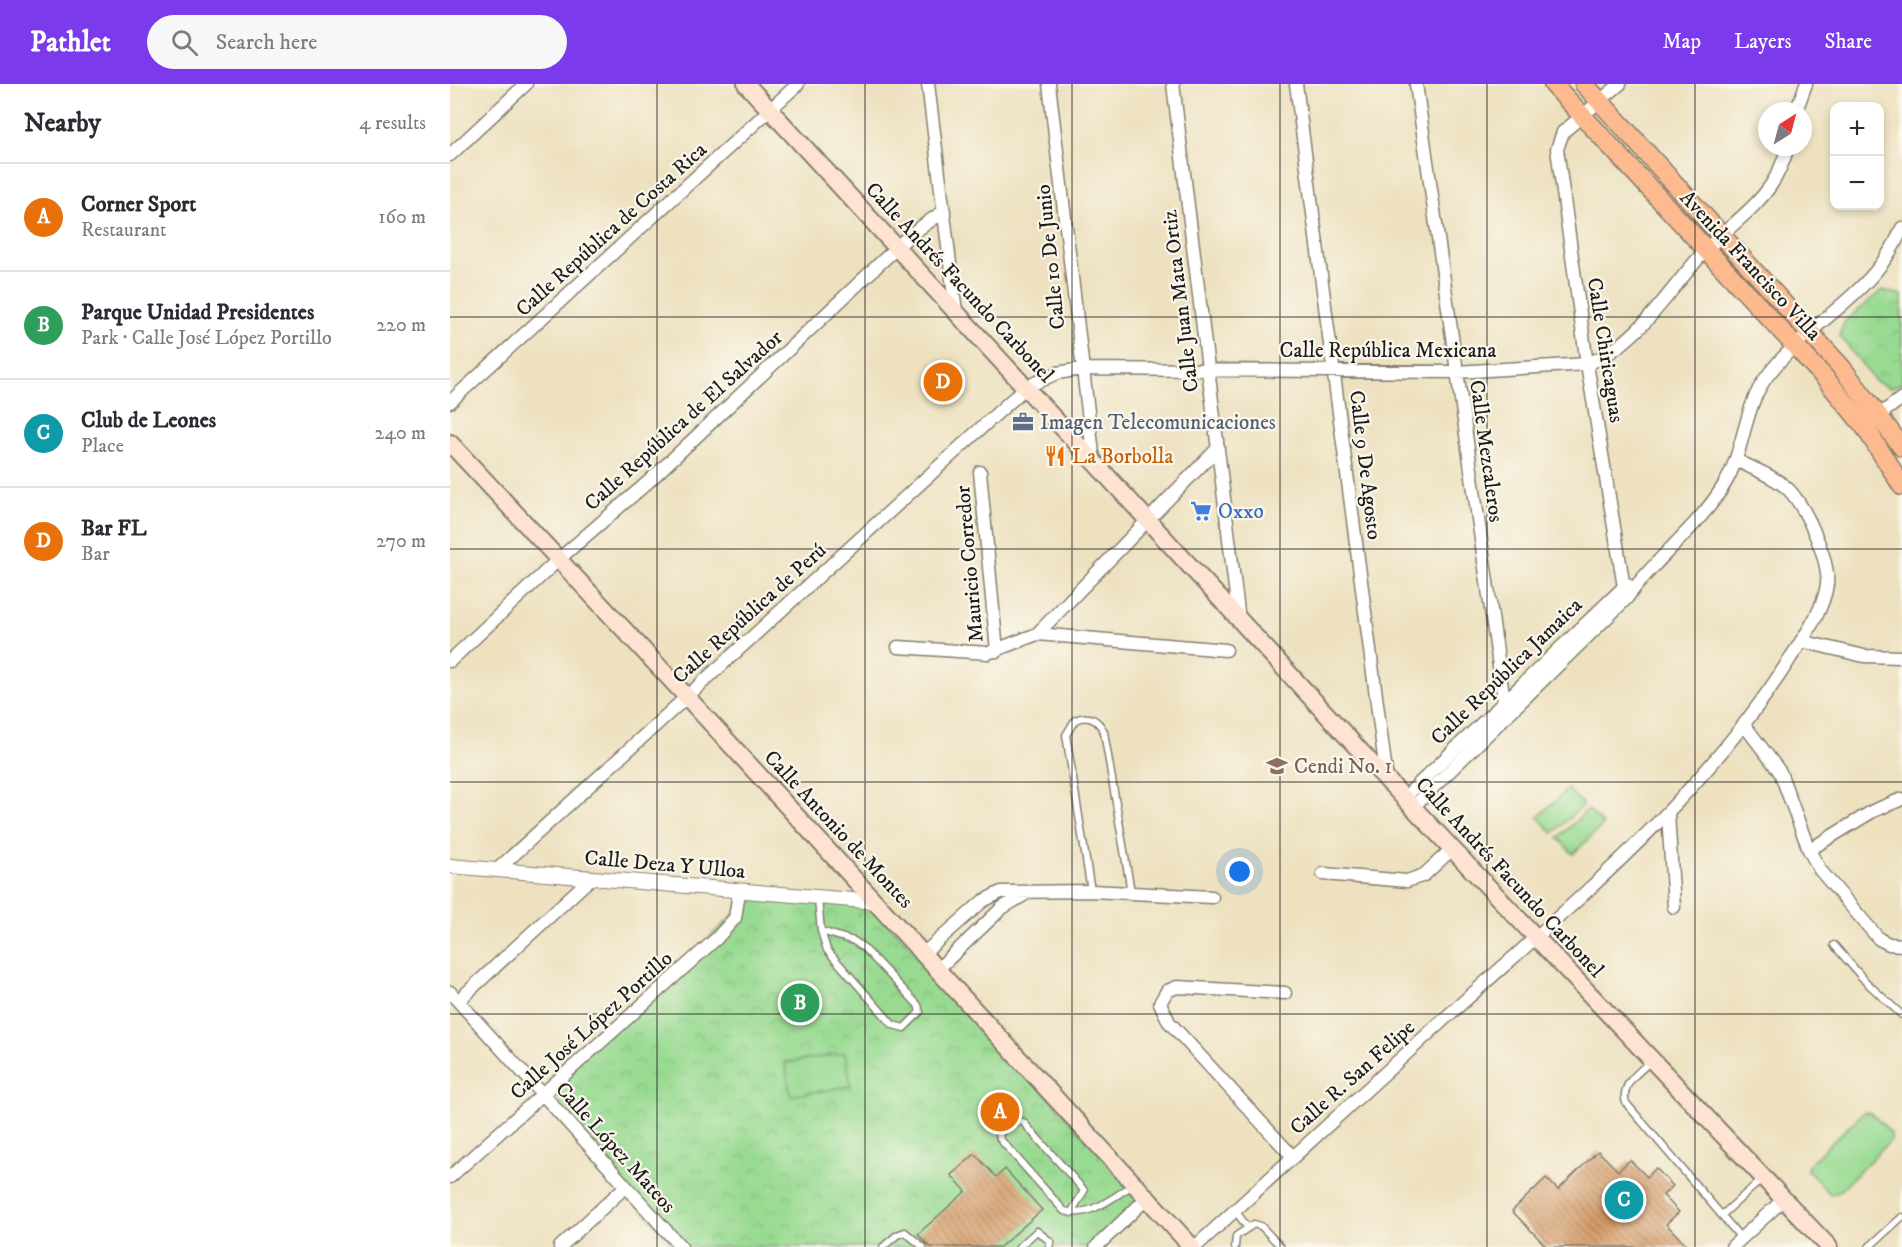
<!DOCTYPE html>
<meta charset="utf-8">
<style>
:root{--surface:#fff;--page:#f7f7f7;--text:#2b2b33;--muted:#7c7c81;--line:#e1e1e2;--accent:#7c3aed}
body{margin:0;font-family:"IM FELL DW Pica",serif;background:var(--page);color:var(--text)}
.controls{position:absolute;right:18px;top:18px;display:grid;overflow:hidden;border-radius:12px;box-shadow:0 3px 9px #0003}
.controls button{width:54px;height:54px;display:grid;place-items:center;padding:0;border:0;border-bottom:2px solid var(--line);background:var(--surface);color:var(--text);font:30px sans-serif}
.compass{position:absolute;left:1308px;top:18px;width:54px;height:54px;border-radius:50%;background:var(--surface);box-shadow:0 3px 9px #0003;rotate:36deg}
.you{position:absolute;left:790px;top:788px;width:21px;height:21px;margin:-15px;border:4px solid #fff;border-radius:50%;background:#1a73e8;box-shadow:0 0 0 9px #1a73e833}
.badge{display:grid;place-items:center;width:39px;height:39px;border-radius:50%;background:var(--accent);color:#fff;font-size:20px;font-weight:700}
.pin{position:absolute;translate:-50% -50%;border:3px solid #fff;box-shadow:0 2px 6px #0006}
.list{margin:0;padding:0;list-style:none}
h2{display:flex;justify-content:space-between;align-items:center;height:78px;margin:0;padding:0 24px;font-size:26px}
h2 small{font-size:20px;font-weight:400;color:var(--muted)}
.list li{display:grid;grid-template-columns:39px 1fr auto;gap:18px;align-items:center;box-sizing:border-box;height:108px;padding:0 24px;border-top:2px solid var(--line)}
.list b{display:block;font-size:22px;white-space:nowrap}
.list p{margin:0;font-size:20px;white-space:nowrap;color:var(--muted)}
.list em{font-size:20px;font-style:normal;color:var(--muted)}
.icon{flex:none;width:33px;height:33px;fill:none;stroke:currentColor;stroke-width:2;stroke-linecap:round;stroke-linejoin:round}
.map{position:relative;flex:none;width:1452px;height:1163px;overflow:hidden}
header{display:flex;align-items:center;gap:36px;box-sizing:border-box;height:84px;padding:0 30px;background:var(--accent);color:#fff}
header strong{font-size:28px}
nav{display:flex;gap:33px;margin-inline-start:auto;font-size:21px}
.search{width:420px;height:54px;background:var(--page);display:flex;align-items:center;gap:15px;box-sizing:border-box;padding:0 21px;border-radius:33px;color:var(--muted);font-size:22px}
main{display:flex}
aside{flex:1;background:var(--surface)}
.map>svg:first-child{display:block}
</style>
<header>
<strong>Pathlet</strong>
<div class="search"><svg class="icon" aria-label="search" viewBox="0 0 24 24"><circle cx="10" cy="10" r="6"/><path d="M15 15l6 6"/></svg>Search here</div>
<nav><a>Map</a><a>Layers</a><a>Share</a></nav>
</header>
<main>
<aside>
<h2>Nearby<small>4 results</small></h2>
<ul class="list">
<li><span class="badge" style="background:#e8710a">A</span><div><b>Corner Sport</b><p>Restaurant</p></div><em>160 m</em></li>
<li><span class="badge" style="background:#2e9e5b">B</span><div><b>Parque Unidad Presidentes</b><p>Park · Calle José López Portillo</p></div><em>220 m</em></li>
<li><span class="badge" style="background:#0f9aa8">C</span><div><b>Club de Leones</b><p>Place</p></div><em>240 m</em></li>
<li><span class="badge" style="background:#e8710a">D</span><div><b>Bar FL</b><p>Bar</p></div><em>270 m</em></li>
</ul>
</aside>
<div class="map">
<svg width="1452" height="1163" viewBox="0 0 1452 1163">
<defs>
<pattern id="park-crowns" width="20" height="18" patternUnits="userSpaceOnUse" patternTransform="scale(1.5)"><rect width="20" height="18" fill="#98da91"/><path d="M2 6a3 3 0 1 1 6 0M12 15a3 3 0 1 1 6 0" fill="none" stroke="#82ba7c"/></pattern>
<pattern id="building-back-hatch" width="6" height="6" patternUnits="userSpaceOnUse" patternTransform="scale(1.5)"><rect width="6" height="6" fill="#d59c69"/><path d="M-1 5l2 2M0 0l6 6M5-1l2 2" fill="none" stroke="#ac7e56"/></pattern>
</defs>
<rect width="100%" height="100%" fill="#fbf7ec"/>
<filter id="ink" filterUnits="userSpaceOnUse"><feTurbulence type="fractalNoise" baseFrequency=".0167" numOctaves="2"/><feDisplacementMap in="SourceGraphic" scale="12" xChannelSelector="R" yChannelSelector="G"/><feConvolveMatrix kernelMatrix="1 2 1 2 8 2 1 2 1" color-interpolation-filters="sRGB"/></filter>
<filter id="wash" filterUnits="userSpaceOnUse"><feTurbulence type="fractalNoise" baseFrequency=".008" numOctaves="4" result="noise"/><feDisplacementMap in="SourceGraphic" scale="24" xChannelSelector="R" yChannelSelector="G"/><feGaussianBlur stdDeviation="1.35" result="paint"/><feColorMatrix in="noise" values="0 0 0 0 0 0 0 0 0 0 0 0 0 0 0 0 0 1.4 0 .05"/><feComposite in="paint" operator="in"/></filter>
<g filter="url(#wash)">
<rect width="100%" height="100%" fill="#ede1c0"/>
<path fill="url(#park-crowns)" stroke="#5a7b56" stroke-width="1.5" d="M 1432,206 L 1452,211 L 1452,299 L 1440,304 L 1425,297 L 1389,251 L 1395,237 Z
M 292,809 L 420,819 L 692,1115 L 642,1163 L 226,1163 L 88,1011 L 288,827 Z"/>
<path fill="#98da91" stroke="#5a7b56" stroke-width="1.5" d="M 1118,705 L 1133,721 L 1103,749 L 1088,733 Z
M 1138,725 L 1153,741 L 1123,770 L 1108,754 Z
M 395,969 L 401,1002 L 341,1012 L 335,979 Z
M 1414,1028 L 1421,1029 L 1441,1049 L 1441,1056 L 1388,1108 L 1380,1110 L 1357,1086 L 1358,1081 Z"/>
<g id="blocks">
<path fill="url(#building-back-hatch)" d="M 1148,1067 L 1168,1087 L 1180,1076 L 1197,1093 L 1206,1084 L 1223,1102 L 1213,1111 L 1229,1128 L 1216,1140 L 1238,1163 L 1097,1163 L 1062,1127 L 1096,1094 L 1108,1106 Z
M 525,1070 L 546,1093 L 555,1085 L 592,1126 L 550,1163 L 480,1163 L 468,1150 L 516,1107 L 501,1091 Z"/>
</g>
</g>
<g filter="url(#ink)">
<use href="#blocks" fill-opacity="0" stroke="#847e6e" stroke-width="1.5"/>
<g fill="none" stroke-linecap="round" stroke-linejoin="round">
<defs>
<path id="service" d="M 641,807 L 616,651 L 625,636 C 638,630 648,635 654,648 L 681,808
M 368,815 L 371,847 L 377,866 L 443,941 L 454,944 L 470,928 L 468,921 L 414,864 L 404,857 L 371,847
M 1384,861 L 1416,898 L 1452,931
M 1202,976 C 1189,988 1170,1000 1176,1019 L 1291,1154
M 785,1126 L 797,1143
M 621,1129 L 634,1107 L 632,1104 L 573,1038 L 567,1037 L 556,1042 L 549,1051 L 550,1055 L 614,1127 C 639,1134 664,1113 684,1100
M 1272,1131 L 1312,1095
M 433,1163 L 447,1151 L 455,1148 L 473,1163
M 569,1163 L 587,1147 L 601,1158 L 599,1163
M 785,1163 L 786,1152 L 804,1140 L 811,1142 L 831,1163
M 1419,1163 L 1452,1133"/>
<path id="minor" d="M 478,0 L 506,228
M 599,0 L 644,378
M 723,0 L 789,536
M 846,0 L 937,696
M 966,0 L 1056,631
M 1170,0 L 1113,48 L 1107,65 L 1137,280 L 1176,515
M 1346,27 L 1356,0
M 0,71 L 76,0
M 0,318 L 348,0
M 1424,335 L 1452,314
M 530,388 L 547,567
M 587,550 L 767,365
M 1351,557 L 1414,572 L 1452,573
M 448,563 L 538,569 L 587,550 L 776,566
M 0,577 L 109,475 L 197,399 L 460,151 L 494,127
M 1295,642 L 1330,688 L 1359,766 L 1370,786 L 1429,855 L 1439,860 L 1452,861
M 954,714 L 1177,500
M 963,723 L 1176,515 C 1205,474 1248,444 1274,401 C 1295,367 1293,323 1318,291 C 1360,236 1425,211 1452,144
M 1218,730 L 1224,823
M 1359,766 L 1423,727 L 1452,715
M 48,785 L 576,303 L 607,289 L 632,285 L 1006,288 L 1137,280 C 1189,261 1220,203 1256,166 C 1277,144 1304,126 1321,101 C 1329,89 1334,76 1338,63
M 873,790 L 957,797 L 974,791 L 1002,765
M 473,870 L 533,817 L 551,808 L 641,807 L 762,813
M 488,885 L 552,824 L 577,809
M 0,908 L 231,1163
M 835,909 L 727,903 L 717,907 L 710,919 L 719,938 L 843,1073
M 8,917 L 141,794
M 0,1093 L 266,855 L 285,834 L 289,808
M 110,1163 L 175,1103
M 646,1163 L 697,1114
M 745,1163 C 827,1087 909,1013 991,938 C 1116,825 1251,717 1341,573 C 1355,552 1374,525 1377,500 C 1380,476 1355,422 1338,405 C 1324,392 1303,385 1286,376
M 1282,1163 L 1334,1115"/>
<path id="tertiary" d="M 0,782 L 426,818"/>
<path id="secondary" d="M 296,0 L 937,696 L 1379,1163
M 0,359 L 236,612 L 742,1163"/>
<path id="primary" d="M 1103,0 L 1375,294 L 1415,343 L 1452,402
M 1134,0 L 1392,284 L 1452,363"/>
</defs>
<use href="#service" stroke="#847e6e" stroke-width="9"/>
<use href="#minor" stroke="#847e6e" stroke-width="15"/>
<use href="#tertiary" stroke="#847e6e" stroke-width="16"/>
<use href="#secondary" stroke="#847e6e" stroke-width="20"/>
<use href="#primary" stroke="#847e6e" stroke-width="21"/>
<use href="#service" stroke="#fff" stroke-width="6"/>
<use href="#minor" stroke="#fff" stroke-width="12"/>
<use href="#tertiary" stroke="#fff" stroke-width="14"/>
<use href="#secondary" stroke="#fee3d2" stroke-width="16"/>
<use href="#primary" stroke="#fcba8e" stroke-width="18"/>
</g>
</g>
<path fill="none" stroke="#1c1c1c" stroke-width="1.5" stroke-opacity="0.55" d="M 207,0 L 207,1163M 415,0 L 415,1163M 622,0 L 622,1163M 830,0 L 830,1163M 1037,0 L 1037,1163M 1245,0 L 1245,1163M 0,233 L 1452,233M 0,465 L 1452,465M 0,698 L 1452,698M 0,930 L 1452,930"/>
<defs>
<symbol id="office-bare" viewBox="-9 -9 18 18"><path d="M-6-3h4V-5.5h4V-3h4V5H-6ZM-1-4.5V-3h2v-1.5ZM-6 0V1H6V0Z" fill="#5c6f8a" stroke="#fbf7ec" stroke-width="2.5" paint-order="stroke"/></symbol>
<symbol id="restaurant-bare" viewBox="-9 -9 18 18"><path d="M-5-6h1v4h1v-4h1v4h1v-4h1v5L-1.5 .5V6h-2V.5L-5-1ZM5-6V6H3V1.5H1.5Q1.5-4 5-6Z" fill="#e8710a" stroke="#fbf7ec" stroke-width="2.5" paint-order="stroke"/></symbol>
<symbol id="supermarket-bare" viewBox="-9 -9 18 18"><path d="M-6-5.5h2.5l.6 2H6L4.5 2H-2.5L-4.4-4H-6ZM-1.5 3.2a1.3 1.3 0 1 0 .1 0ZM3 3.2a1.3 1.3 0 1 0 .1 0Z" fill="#3f7fe0" stroke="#fbf7ec" stroke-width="2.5" paint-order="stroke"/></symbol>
<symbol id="school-bare" viewBox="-9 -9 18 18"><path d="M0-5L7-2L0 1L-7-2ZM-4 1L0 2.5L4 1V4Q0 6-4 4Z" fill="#8d6e63" stroke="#fbf7ec" stroke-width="2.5" paint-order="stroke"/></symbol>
</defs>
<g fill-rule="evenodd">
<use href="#office-bare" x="558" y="323" width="30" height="30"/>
<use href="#restaurant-bare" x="590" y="357" width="30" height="30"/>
<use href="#supermarket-bare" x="736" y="412" width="30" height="30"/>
<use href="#school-bare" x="812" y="667" width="30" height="30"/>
</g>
<g text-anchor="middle" stroke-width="4.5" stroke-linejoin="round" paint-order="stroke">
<g font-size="21" fill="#1c1c1c" stroke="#fbf7ec">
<text transform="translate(161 145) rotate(-42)" y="7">Calle República de Costa Rica</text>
<text transform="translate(600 173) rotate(-96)" y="7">Calle 10 De Junio</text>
<text transform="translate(1301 181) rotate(47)" y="7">Avenida Francisco Villa</text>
<text transform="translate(510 198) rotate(47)" y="7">Calle Andrés Facundo Carbonel</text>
<text transform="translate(730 217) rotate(-97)" y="7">Calle Juan Mata Ortiz</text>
<text x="938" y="273">Calle República Mexicana</text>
<text transform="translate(1156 266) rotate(81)" y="7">Calle Chiricaguas</text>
<text transform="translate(233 336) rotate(-42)" y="7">Calle República de El Salvador</text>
<text transform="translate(1037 367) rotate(82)" y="7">Calle Mezcaleros</text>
<text transform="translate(916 381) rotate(83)" y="7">Calle 9 De Agosto</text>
<text transform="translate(519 480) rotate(-95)" y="7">Mauricio Corredor</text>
<text transform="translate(299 529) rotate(-42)" y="7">Calle República de Perú</text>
<text transform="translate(1056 587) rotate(-44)" y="7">Calle República Jamaica</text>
<text transform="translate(389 745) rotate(47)" y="7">Calle Antonio de Montes</text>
<text transform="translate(215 780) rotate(5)" y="7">Calle Deza Y Ulloa</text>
<text transform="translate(1060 793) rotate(47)" y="7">Calle Andrés Facundo Carbonel</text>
<text transform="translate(141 941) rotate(-42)" y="7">Calle José López Portillo</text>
<text transform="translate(902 993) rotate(-42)" y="7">Calle R. San Felipe</text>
<text transform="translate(166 1063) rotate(48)" y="7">Calle López Mateos</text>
</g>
<g font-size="21" fill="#4e5e75" stroke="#fbf7ec" text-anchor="start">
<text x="590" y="345">Imagen Telecomunicaciones</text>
</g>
<g font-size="21" fill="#c56008" stroke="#fbf7ec" text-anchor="start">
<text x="622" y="379">La Borbolla</text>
</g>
<g font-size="21" fill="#366cbe" stroke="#fbf7ec" text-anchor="start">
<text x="768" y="434">Oxxo</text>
</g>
<g font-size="21" fill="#785e54" stroke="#fbf7ec" text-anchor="start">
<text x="844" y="689">Cendi No. 1</text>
</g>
</g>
</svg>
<div class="controls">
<button>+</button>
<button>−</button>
</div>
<svg class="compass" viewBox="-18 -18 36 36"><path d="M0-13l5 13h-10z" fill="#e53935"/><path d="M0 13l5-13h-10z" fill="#7c7c81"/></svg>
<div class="you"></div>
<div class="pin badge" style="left:550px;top:1028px;background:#e8710a">A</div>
<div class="pin badge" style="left:350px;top:919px;background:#2e9e5b">B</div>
<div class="pin badge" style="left:1174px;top:1116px;background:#0f9aa8">C</div>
<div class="pin badge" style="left:493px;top:298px;background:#e8710a">D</div>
</div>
</main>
